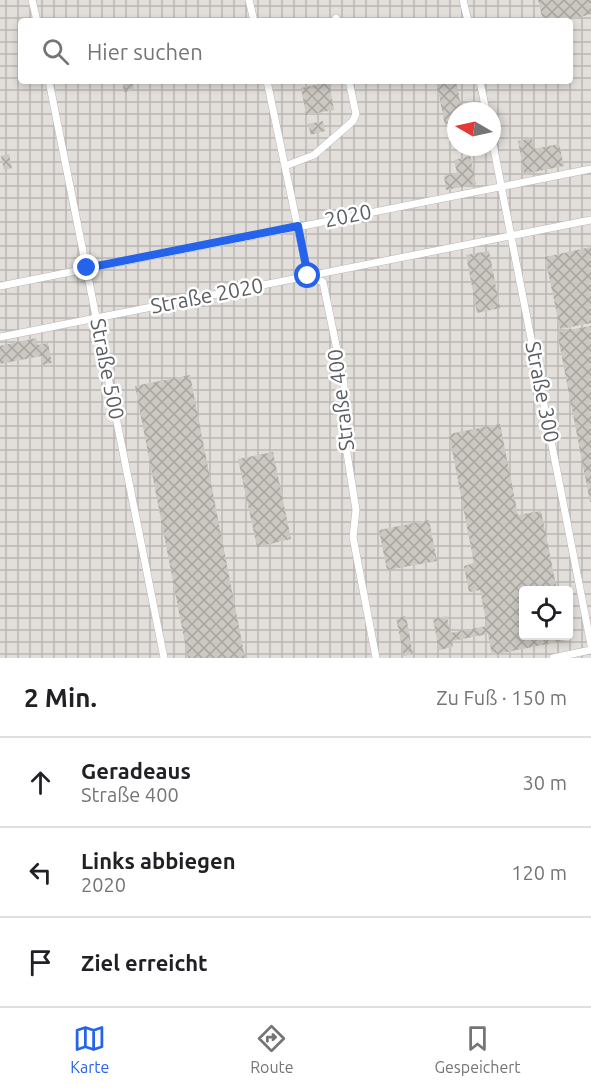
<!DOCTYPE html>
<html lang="de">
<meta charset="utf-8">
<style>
:root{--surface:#fff;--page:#f6f6f6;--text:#202124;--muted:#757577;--line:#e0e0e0;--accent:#2563eb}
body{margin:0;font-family:Ubuntu,sans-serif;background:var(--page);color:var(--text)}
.controls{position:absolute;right:18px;bottom:18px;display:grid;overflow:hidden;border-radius:6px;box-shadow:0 3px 9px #0003}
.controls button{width:54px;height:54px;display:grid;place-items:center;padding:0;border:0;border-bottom:2px solid var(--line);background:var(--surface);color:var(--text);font:30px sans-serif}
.compass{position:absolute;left:447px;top:102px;width:54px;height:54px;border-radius:50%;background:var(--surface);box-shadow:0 3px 9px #0003;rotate:279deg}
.stop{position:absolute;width:18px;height:18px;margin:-14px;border:4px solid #2563eb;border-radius:50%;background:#fff}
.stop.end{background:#2563eb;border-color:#fff;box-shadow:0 2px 6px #0008}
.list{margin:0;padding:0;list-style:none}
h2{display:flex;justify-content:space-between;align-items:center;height:78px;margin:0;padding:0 24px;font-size:26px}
h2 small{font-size:20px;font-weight:400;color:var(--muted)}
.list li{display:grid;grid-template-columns:39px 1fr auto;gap:18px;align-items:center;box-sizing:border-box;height:90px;padding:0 24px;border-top:2px solid var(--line)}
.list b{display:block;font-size:22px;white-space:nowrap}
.list p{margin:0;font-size:20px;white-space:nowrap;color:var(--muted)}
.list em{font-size:20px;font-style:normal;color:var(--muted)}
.icon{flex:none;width:33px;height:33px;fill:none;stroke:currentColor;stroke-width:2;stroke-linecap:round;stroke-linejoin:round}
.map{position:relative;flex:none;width:591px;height:658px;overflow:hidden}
.search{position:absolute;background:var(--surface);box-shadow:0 3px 9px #0003;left:18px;right:18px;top:18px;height:66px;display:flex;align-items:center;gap:15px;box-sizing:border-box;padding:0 21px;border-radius:6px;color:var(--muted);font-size:22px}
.sheet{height:348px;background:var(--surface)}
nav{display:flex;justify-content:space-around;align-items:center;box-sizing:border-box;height:84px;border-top:2px solid var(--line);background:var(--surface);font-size:16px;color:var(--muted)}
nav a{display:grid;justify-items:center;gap:3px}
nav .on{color:var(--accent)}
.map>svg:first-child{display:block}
</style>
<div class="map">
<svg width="591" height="658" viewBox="0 0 591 658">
<defs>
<pattern id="industrial-grid" width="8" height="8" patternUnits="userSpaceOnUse" patternTransform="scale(1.5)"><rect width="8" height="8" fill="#e2deda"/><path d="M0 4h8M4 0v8" fill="none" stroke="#bab7b4"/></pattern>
<pattern id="building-cross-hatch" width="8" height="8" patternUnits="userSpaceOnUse" patternTransform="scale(1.5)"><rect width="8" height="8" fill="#cbc7c1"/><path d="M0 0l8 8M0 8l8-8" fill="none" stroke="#a8a5a0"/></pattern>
</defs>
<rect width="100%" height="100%" fill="#eeebe2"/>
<path fill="url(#industrial-grid)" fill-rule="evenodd" d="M 0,0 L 591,0 L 591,658 L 0,658 ZM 21,21 L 570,21 L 570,81 L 21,81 ZM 456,111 L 492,111 L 492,147 L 456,147 ZM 524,590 L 568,590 L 568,636 L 524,636 Z"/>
<path fill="url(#building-cross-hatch)" d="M 538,0 L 591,0 L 591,14 L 565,21 L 543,21 Z
M 122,81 L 132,81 L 134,90 L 124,92 Z
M 436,81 L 456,81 L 462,111 L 456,111 L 456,123 L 445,125 Z
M 329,82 L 334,110 L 306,115 L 301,88 Z
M 323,121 L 325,131 L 311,135 L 308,124 Z
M 532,138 L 534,149 L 559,144 L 564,166 L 524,174 L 518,141 Z
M 9,154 L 12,168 L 4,170 L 1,156 Z
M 470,156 L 476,184 L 446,190 L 444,176 L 457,173 L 454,160 Z
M 591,247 L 591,323 L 560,329 L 545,257 Z
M 489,251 L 500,308 L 477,313 L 466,255 Z
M 591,326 L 591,502 L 590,502 L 557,332 Z
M 36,338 L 38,345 L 48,343 L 52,363 L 43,365 L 41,356 L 0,364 L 0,346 Z
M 190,375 L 233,596 L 245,658 L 188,658 L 178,607 L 135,386 Z
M 500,424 L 518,515 L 541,511 L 557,590 L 524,590 L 524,636 L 566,636 L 567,640 L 492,655 L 488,634 L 452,641 L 453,647 L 439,650 L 433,619 L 447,616 L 450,633 L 487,626 L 480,590 L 469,592 L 464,566 L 474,563 L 449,434 Z
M 273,452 L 291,539 L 257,547 L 238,459 Z
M 429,520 L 437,561 L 387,570 L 379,530 Z
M 406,616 L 413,654 L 404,656 L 396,618 Z"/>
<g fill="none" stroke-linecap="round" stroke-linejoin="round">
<defs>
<path id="service" d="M 32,0 L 37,21
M 249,0 L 254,21
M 463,0 L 468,21
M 336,18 L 336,21
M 49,81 L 164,658
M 267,81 L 308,276 L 323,282 L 344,384 L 344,434 L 356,510 L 353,537 L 376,658
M 480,81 L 486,111
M 492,139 L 591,645
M 285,166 L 314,155 L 353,121 L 356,114 L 349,81
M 0,286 L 591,169
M 0,337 L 591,220
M 553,658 L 591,650"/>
</defs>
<use href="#service" stroke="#b5b9bd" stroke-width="8"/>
<use href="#service" stroke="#fff" stroke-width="7"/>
</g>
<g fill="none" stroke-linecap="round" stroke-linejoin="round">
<path stroke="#2563eb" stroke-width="8" d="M 87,268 L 298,226 L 308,276"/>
</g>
<g text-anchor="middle" stroke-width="5" stroke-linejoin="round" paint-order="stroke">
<g font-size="21" fill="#5a5f64" stroke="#fff">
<text transform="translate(348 216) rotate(-11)" y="7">2020</text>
<text transform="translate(207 296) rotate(-11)" y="7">Straße 2020</text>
<text transform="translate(107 369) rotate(79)" y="7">Straße 500</text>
<text transform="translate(542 392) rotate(79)" y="7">Straße 300</text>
<text transform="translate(341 400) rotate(-97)" y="7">Straße 400</text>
</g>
</g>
</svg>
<div class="controls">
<button><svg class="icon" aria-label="locate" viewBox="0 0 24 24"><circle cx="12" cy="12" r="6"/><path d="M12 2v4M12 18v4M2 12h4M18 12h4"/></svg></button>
</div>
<svg class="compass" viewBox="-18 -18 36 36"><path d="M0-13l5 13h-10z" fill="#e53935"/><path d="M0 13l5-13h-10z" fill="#757577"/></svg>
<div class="stop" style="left:308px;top:276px"></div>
<div class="stop end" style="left:87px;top:268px"></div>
<div class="search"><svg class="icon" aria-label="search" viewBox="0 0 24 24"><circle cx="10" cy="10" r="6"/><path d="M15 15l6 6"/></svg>Hier suchen</div>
</div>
<section class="sheet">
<h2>2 Min.<small>Zu Fuß · 150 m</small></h2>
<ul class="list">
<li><svg class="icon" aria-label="ahead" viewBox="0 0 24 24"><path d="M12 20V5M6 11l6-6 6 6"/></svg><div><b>Geradeaus</b><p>Straße 400</p></div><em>30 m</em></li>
<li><svg class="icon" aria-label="left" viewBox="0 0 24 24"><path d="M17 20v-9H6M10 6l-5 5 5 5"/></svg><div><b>Links abbiegen</b><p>2020</p></div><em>120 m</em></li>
<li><svg class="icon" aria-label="arrive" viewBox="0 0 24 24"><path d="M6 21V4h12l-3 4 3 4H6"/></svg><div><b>Ziel erreicht</b></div></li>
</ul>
</section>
<nav>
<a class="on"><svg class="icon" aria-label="map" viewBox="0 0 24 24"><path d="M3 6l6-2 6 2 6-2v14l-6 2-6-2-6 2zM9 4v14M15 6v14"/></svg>Karte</a>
<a><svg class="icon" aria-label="directions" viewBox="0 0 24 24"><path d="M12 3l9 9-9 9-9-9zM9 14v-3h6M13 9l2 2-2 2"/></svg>Route</a>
<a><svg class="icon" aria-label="saved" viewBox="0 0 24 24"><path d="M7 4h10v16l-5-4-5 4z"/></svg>Gespeichert</a>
</nav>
